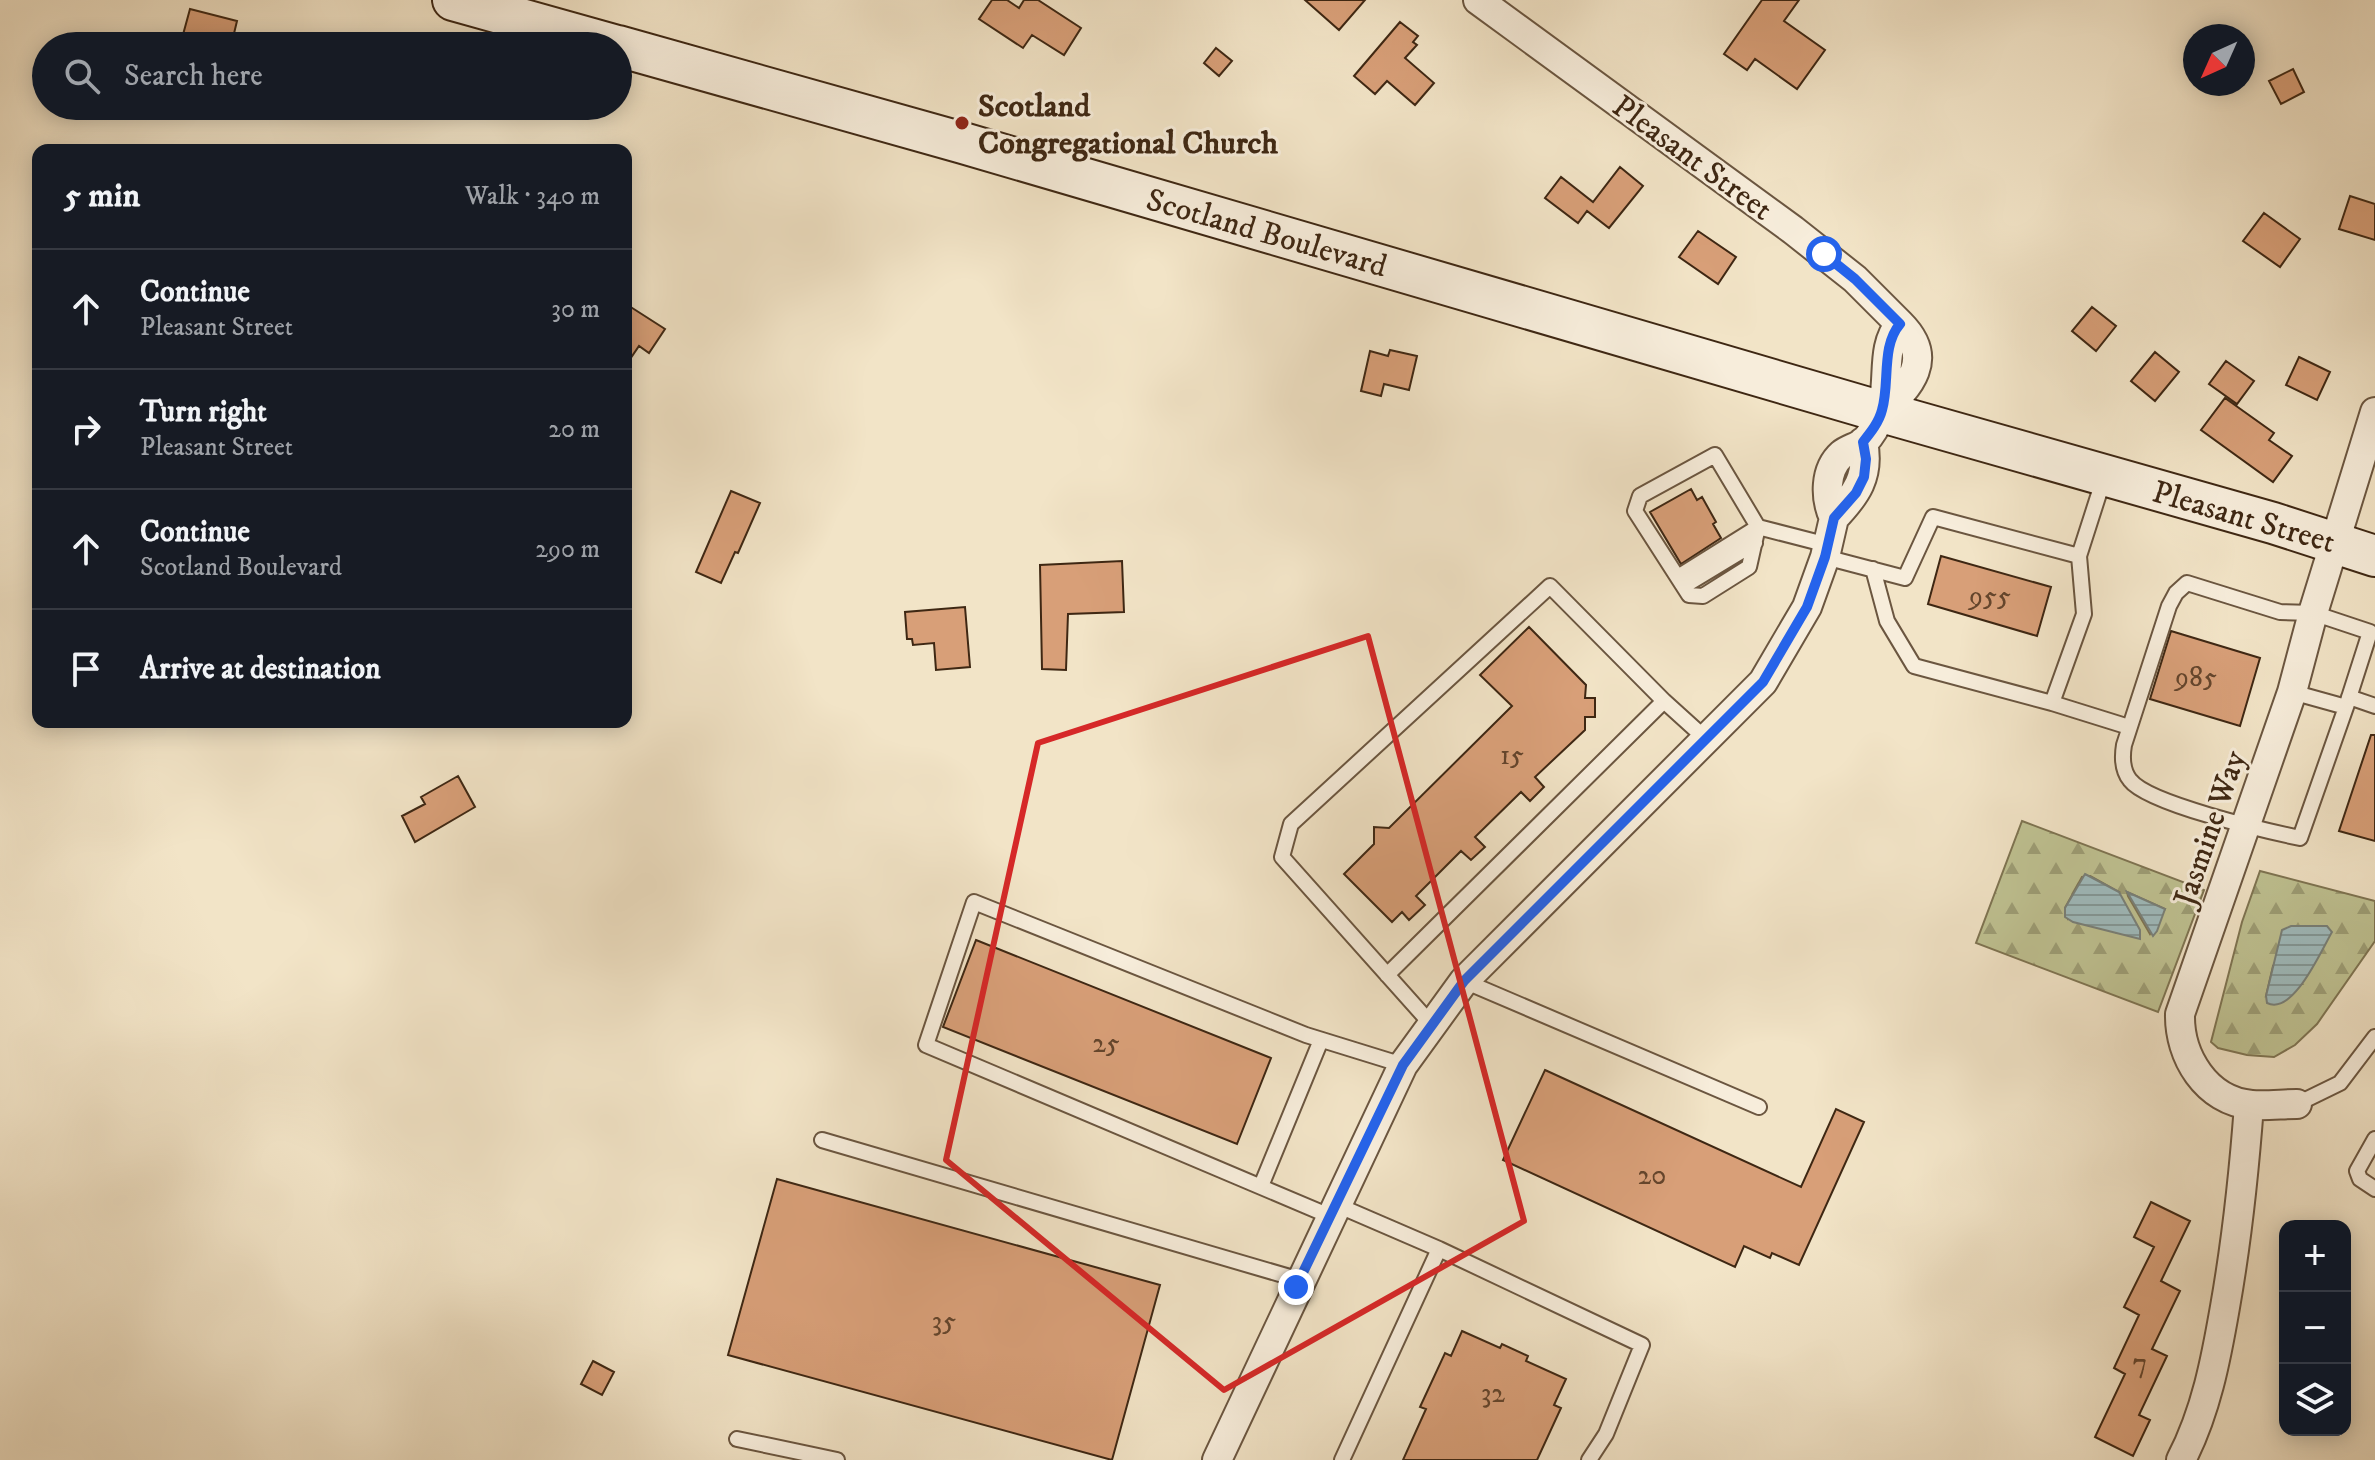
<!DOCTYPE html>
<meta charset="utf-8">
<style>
:root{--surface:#171b24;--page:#20242c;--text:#f1f3f6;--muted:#9ea1a6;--line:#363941}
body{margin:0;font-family:"IM FELL DW Pica",serif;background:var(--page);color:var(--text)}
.controls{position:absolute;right:24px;bottom:24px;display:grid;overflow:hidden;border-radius:16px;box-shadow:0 4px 20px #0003}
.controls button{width:72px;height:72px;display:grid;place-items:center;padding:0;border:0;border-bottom:2px solid var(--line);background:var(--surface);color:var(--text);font:40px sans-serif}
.compass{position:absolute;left:2183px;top:24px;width:72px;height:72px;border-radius:50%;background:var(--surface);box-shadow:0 4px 20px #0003;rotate:225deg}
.stop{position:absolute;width:24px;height:24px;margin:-18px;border:6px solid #2563eb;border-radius:50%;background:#fff}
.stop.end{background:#2563eb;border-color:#fff;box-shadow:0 2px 8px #0008}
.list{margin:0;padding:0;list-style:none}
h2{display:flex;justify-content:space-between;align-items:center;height:104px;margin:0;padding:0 32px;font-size:34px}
h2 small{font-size:26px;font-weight:400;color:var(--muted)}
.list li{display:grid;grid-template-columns:52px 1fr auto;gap:24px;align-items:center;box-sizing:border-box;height:120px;padding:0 32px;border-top:2px solid var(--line)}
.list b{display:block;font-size:30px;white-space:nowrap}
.list p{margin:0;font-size:26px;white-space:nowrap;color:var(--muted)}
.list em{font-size:26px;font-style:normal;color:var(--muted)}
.icon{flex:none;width:44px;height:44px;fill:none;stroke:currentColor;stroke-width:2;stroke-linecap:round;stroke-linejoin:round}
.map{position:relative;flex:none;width:2375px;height:1460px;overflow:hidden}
.search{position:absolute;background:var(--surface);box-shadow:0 4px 20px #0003;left:32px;top:32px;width:600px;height:88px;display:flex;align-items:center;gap:20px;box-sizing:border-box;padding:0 28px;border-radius:44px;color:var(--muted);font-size:30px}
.panel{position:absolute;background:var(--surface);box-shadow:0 4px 20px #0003;left:32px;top:144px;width:600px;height:584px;border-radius:16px}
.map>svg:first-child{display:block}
</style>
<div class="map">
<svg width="2375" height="1460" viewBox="0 0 2375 1460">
<defs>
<pattern id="forest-firs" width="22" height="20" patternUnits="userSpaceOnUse" patternTransform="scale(2)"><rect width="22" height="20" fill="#bfc292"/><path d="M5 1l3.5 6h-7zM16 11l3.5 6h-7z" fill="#9d9e76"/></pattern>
<pattern id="water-rules" width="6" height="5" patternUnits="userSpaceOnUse" patternTransform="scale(2)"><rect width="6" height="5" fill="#9fbcbf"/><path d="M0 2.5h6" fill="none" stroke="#83999a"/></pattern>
</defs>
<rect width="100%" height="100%" fill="#f2e4c7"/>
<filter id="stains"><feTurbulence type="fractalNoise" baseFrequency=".0025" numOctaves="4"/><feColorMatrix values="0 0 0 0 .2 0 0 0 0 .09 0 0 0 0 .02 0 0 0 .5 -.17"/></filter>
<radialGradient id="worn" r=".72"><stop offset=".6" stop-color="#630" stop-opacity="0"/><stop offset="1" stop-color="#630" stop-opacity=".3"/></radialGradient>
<path fill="url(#forest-firs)" stroke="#7e7452" stroke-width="2" fill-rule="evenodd" d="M 2022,821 L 2204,890 L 2158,1012 L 1976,943 ZM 2090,876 L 2119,892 L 2068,919 L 2065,908 L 2082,877 ZM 2127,892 L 2165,909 L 2150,934 L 2128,896 Z
M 2260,871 L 2375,901 L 2375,941 L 2317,1024 L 2295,1045 L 2274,1057 L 2247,1055 L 2218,1048 L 2211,1042 L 2242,922 ZM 2273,966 L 2302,984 L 2266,996 Z"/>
<path fill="url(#water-rules)" stroke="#78807a" stroke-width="2" d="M 2085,874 L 2119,892 L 2140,930 L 2140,939 L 2073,922 L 2065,917 L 2065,908 Z
M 2127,892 L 2165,909 L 2157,931 L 2153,936 Z
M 2291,926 L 2327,926 L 2332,932 C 2321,951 2293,1016 2267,1003 L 2266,996 L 2282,930 Z"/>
<path fill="#d89f78" stroke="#3e2713" stroke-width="2" d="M 992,0 L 1007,0 L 1019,8 L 1024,0 L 1038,0 L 1081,28 L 1064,55 L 1032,35 L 1023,48 L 979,19 Z
M 1305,0 L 1365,0 L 1339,30 Z
M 1762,0 L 1799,0 L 1784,21 L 1825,50 L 1797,89 L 1755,59 L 1747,70 L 1724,54 Z
M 190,9 L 237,21 L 231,46 L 198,46 L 181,42 Z
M 1400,22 L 1418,36 L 1413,42 L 1417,45 L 1405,58 L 1434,83 L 1415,105 L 1387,81 L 1375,94 L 1354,76 Z
M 1216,48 L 1232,61 L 1219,76 L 1204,63 Z
M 2293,69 L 2304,92 L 2281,104 L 2269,81 Z
M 1620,167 L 1643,186 L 1609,228 L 1587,211 L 1578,223 L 1545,198 L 1561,177 L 1593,202 Z
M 2350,196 L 2375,204 L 2375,240 L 2339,229 Z
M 2264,213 L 2300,239 L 2280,267 L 2243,241 Z
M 1698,231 L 1736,257 L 1718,284 L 1679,257 Z
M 626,304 L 665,329 L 649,353 L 639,346 L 626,365 Z
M 2092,307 L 2116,326 L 2096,351 L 2072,331 Z
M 1390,350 L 1417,356 L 1409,390 L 1384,384 L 1381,396 L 1361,391 L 1370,351 L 1388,356 Z
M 2155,352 L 2179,372 L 2155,401 L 2131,381 Z
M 2299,357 L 2330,372 L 2317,400 L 2286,385 Z
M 2226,361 L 2254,381 L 2237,404 L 2209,384 Z
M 2225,398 L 2274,433 L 2269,440 L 2292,456 L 2273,482 L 2201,430 Z
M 1691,489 L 1697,500 L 1702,497 L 1716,522 L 1713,524 L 1721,538 L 1681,564 L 1650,512 Z
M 731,491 L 760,503 L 738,553 L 735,552 L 721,583 L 696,572 Z
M 1941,556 L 2051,587 L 2037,636 L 1928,604 Z
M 1122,561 L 1124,612 L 1068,614 L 1066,670 L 1042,669 L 1040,565 Z
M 965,607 L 970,667 L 936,670 L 934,643 L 913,645 L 912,639 L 907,639 L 905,612 Z
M 1529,627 L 1586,685 L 1585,698 L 1595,698 L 1595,717 L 1585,717 L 1585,730 L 1535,777 L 1544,787 L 1530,801 L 1521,792 L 1475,837 L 1485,847 L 1471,860 L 1461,851 L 1416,896 L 1425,905 L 1409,920 L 1402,912 L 1392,922 L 1344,874 L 1374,844 L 1374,827 L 1389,828 L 1512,706 L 1480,675 Z
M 2171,631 L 2260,658 L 2240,726 L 2150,699 Z
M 2371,735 L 2375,735 L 2375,841 L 2339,831 Z
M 458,776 L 475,807 L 415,842 L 402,816 L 425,804 L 421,797 Z
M 976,940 L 1271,1058 L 1237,1144 L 943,1027 Z
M 1545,1070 L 1801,1187 L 1836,1109 L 1864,1122 L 1799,1265 L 1772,1253 L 1770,1258 L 1744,1246 L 1735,1267 L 1503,1160 Z
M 777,1179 L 1160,1285 L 1112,1460 L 728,1355 Z
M 2151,1202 L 2190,1221 L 2161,1281 L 2180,1291 L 2152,1349 L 2167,1356 L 2139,1415 L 2150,1420 L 2133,1456 L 2095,1437 L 2125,1374 L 2114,1368 L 2139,1315 L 2124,1307 L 2154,1247 L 2134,1237 Z
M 1462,1331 L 1500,1348 L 1502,1344 L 1528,1356 L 1526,1361 L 1566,1379 L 1554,1405 L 1561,1408 L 1537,1460 L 1403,1460 L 1426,1409 L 1420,1407 L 1445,1353 L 1451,1356 Z
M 593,1361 L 614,1372 L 602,1395 L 581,1384 Z"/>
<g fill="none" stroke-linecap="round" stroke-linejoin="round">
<defs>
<path id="service" d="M 1758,527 L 1749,567 L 1703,596 L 1689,595 L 1635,511 L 1640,496 L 1715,455 L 1758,527 L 1828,545
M 1825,557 L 1905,578 L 1933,517 L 2079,556
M 1873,569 L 1887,621 L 1914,666 L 2052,703 L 2084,614 L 2079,556 L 2104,478
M 1678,577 L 1758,527
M 1684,586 L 1755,543
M 2292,692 L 2346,707 L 2300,838 C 2267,831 2148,804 2130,780 C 2122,770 2122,757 2124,745 L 2169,606 L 2176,593 L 2187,583 L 2280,612 L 2313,613 L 2370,632 L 2346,707
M 2349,697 L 2375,706
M 2052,703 L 2129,727
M 1387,975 L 1664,701
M 1464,981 L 1759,1107
M 1432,1025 L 1282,857 L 1291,824 L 1550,586 L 1664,701 L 1706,739
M 2297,1104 L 2340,1083 L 2375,1037
M 2375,1139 L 2357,1171 L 2360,1179 L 2375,1189
M 822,1140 L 1300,1280
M 1261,1186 L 1321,1040
M 1337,1205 L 1439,1249 L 1342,1460
M 1332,1217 L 926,1045 L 974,902 L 1306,1035 L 1403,1065
M 1439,1249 L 1642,1345 L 1606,1434 L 1589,1460
M 737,1439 L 837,1460"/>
<path id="minor" d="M 1478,0 L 1793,230 L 1855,279 L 1900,324
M 1863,442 C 1870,476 1856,495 1834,518 C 1825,499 1824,470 1842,454 C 1848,449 1858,447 1864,442 C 1871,435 1877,424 1880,415 C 1892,387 1879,348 1900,324 C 1935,359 1910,386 1882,412
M 2297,1104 C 2283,1104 2267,1106 2252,1105 C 2206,1101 2179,1056 2180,1014 L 2292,692 L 2313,613 L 2375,412
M 1217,1460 L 1403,1065 L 1464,981 L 1763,682 L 1807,607 L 1825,557 L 1834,518
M 2181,1460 C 2206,1412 2216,1359 2225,1307 C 2237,1239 2244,1173 2249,1105"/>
<path id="secondary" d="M 453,0 L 617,46
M 618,46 L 963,143 L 1882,412 L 2273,523 L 2375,556"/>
</defs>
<use href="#service" stroke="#6b5640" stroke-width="18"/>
<use href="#minor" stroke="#6b5640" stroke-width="32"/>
<use href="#secondary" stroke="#3e2713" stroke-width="44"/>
<use href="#service" stroke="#f7eddb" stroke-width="14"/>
<use href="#minor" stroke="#f7eddb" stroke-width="28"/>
<use href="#secondary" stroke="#f7eddb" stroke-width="40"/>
</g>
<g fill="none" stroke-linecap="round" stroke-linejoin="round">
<path stroke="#2563eb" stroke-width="10" d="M 1296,1287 L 1403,1065 L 1464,981 L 1763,682 L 1807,607 L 1825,557 L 1834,518 L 1856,493 L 1864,477 L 1866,459 L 1863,442 C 1871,432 1879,422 1882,410 C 1890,383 1881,346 1900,324 L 1855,279 L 1824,254"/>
</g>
<path fill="none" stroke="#d62828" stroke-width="6" stroke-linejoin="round" d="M 1368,636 L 1524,1221 L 1224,1390 L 946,1160 L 1038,743 Z"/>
<circle fill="#8f2418" stroke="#f7eddb" stroke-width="3" cx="962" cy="123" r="8"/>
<g text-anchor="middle" stroke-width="6" stroke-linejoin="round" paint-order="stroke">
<g font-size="28" fill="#64452c">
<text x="1990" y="605">955</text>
<text x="2196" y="686">985</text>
<text x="1512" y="764">15</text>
<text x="1106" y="1052">25</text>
<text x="1652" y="1184">20</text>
<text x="944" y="1330">35</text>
<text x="2140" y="1372">7</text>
<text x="1493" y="1402">32</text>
</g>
<g font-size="32" font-weight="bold" fill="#3e2713" stroke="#f7eddb" text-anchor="start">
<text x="978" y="116">Scotland<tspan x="978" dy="37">Congregational Church</tspan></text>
</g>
<g font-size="32" fill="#3e2713" stroke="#f7eddb">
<text transform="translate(1693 157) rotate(36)" y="11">Pleasant Street</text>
<text transform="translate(1267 232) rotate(16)" y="11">Scotland Boulevard</text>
<text transform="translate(2244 516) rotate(16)" y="11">Pleasant Street</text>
<text transform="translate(2209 828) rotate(-71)" y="11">Jasmine Way</text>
</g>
</g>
<rect width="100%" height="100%" filter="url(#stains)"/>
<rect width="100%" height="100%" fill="url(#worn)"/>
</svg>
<div class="controls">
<button>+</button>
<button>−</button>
<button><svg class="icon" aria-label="layers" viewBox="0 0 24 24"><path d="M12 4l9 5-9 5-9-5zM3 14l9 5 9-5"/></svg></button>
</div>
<svg class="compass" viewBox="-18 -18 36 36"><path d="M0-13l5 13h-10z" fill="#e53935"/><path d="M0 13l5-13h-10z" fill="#9ea1a6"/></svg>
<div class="stop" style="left:1824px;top:254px"></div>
<div class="stop end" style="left:1296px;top:1287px"></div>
<div class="search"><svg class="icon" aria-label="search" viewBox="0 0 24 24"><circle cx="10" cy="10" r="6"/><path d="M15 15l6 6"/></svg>Search here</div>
<section class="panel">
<h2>5 min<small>Walk · 340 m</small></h2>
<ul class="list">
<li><svg class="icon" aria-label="ahead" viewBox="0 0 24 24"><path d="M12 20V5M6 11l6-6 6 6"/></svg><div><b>Continue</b><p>Pleasant Street</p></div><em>30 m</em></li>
<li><svg class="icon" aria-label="right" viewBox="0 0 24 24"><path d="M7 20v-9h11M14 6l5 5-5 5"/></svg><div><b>Turn right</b><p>Pleasant Street</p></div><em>20 m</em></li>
<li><svg class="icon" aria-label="ahead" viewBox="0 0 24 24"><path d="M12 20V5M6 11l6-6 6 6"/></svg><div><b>Continue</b><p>Scotland Boulevard</p></div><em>290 m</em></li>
<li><svg class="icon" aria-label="arrive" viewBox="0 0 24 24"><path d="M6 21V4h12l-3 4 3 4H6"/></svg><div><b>Arrive at destination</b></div></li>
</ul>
</section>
</div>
